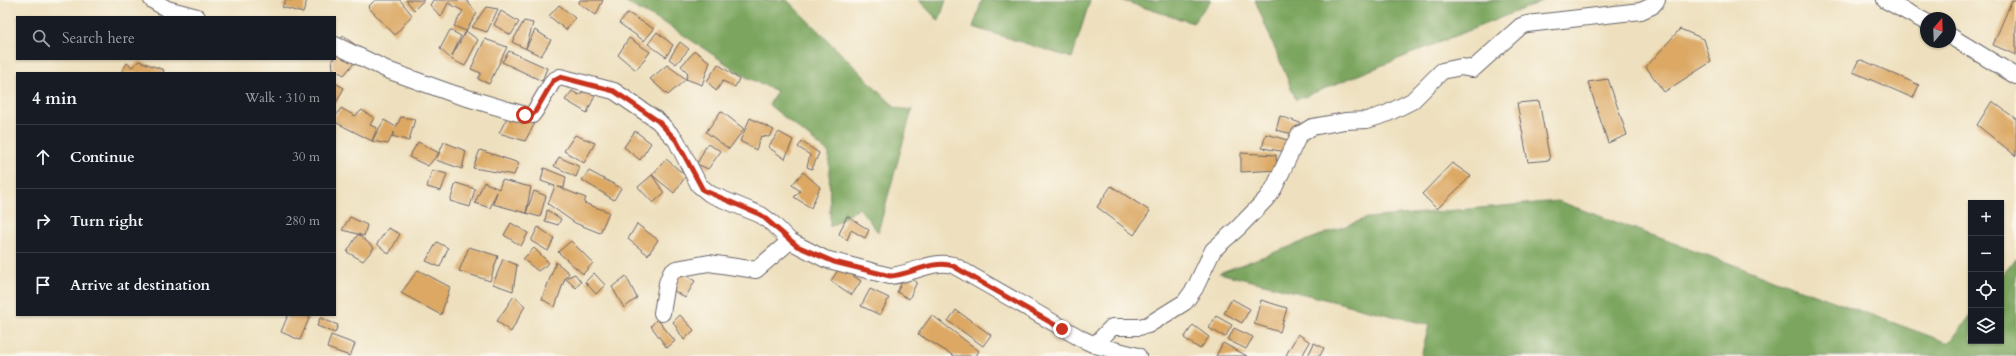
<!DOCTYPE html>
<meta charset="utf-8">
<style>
:root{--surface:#171b24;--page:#242831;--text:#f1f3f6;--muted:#9ea1a6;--line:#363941}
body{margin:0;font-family:Cardo,serif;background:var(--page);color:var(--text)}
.controls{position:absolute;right:12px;bottom:12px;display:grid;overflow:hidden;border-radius:0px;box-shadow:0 1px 3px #0004}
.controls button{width:36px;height:36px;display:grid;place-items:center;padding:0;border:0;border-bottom:1px solid var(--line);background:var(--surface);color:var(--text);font:20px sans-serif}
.compass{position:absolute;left:1920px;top:12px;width:36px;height:36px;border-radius:50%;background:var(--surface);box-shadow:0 1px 3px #0004;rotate:19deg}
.stop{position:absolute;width:12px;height:12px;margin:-9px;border:3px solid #c8321e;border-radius:50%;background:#fff}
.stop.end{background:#c8321e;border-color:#fff;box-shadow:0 1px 4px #0008}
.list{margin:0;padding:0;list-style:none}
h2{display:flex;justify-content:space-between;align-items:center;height:52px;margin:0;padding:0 16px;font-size:17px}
h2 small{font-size:13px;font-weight:400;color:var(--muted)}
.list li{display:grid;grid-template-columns:26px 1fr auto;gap:12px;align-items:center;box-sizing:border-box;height:64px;padding:0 16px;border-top:1px solid var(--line)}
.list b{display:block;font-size:15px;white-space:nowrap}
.list em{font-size:13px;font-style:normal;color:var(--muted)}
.icon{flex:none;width:22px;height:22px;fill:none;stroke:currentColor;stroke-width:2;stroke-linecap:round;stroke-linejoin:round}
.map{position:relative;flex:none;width:2016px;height:356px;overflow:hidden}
.search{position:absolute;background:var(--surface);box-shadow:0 1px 3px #0004;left:16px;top:16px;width:320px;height:44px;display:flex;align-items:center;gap:10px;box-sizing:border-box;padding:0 14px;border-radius:0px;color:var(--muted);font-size:15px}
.panel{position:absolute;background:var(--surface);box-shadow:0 1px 3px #0004;left:16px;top:72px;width:320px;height:244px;border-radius:0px}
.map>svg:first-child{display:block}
</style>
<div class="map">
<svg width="2016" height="356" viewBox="0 0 2016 356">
<rect width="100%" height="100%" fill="#fbf7ec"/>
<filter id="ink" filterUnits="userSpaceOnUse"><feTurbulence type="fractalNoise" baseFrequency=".025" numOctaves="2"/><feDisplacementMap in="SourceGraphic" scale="8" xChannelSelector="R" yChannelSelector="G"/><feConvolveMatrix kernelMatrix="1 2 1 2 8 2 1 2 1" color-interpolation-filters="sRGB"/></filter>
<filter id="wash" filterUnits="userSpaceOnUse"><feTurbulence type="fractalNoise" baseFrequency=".012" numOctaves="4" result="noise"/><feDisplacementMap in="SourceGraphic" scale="16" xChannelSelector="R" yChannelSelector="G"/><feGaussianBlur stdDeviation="0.9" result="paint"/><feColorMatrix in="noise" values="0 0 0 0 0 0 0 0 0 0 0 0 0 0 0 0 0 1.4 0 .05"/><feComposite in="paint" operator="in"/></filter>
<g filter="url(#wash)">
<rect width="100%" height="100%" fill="#eee0be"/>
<path fill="#7ca65e" stroke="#4f644c" d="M 621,0 L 787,0 L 896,108 L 912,110 L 878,232 L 859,208 L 830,227 L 829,153 L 769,105 L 777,91 L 746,77 L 673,28 Z
M 918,0 L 946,0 L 939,21 Z
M 982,0 L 1090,0 L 1072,58 L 973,27 Z
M 1120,0 L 1211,0 L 1193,23 Z
M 1255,0 L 1545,0 L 1296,100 Z
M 1558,201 L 1949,343 L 1971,315 L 1971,341 L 2001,341 L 2001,277 L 2016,258 L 2016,356 L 1421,356 L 1429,325 L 1219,273 L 1367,218 Z"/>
<g id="blocks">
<path fill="#dca864" d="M 286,0 L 307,0 L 303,13 L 282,7 Z
M 375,0 L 400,0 L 412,15 L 395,35 L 368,7 Z
M 406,0 L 424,0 L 414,10 Z
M 433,0 L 466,0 L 477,13 L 466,31 L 454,26 L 463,11 L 448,3 L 441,17 L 430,5 Z
M 580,0 L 603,0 L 596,15 L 578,3 Z
M 2012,0 L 2016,0 L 2016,55 L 1993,45 Z
M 559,5 L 575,18 L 566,30 L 549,16 Z
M 486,7 L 498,9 L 487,32 L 472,27 Z
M 501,11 L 519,22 L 511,35 L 494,25 Z
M 628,13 L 654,29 L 644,41 L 619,23 Z
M 524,21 L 533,23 L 526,48 L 535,30 L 551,40 L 541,56 L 512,42 Z
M 1680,29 L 1704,39 L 1711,62 L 1664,92 L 1646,67 Z
M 450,30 L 461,36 L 452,56 L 466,31 L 478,40 L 465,66 L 451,59 L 440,49 Z
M 657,32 L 673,45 L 666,57 L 648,44 Z
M 343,36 L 364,51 L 344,75 L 333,69 L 332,59 L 335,59 L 335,49 Z
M 629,38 L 650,52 L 636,70 L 618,55 Z
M 485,39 L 507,47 L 489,84 L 478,79 L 481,73 L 471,69 Z
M 680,42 L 689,49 L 676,64 L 669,59 Z
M 509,51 L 547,68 L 542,81 L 502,62 Z
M 695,51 L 710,62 L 702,85 L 686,79 L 668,95 L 650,79 L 667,65 L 686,79 L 688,73 L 681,66 Z
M 1862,60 L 1919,85 L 1913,98 L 1853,72 L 1858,61 Z
M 139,61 L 164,70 L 163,73 L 121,73 L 127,63 L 132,67 Z
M 718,64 L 739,79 L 735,87 L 723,81 L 716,91 L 707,81 Z
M 1608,79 L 1627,135 L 1608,143 L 1588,82 Z
M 335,83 L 344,88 L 335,105 Z
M 586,90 L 595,95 L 587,113 L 565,100 L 572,91 L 579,95 Z
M 1539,101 L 1550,160 L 1528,162 L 1517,103 Z
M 1992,101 L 2016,119 L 2016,156 L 1977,125 Z
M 341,108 L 355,116 L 362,110 L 374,118 L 370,125 L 377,128 L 372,141 L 335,122 L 335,117 Z
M 721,111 L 744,129 L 729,149 L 706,132 Z
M 509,114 L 535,123 L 525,141 L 499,133 Z
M 1280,116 L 1303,124 L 1297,135 L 1276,130 Z
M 401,117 L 415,119 L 409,141 L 392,136 L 394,132 L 388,144 L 372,141 L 384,120 L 396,127 Z
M 750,118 L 774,130 L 769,137 L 761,136 L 756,150 L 740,141 Z
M 635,131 L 651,143 L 640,160 L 624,147 Z
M 779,132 L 793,140 L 785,159 L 768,147 Z
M 1266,134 L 1291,141 L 1287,152 L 1262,148 Z
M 575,135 L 595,143 L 584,163 L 564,151 Z
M 418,142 L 439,153 L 428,166 L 409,157 Z
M 444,142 L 466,151 L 462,169 L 436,160 Z
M 802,142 L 819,153 L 812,169 L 807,167 L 810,155 L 798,147 Z
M 707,144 L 721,151 L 708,169 L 697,164 Z
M 480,150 L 519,163 L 514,175 L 473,168 Z
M 1241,153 L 1276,155 L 1277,170 L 1241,172 Z
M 559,157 L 580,167 L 576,177 L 554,166 Z
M 666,159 L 686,176 L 674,193 L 652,175 L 664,193 L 653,203 L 638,187 L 652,175 Z
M 1452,163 L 1471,176 L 1437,209 L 1422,194 Z
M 544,168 L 566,177 L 564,188 L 558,187 L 586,198 L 584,203 L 609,212 L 600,233 L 575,223 L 548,204 L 555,186 L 541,181 Z
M 432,170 L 447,174 L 441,191 L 427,187 Z
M 589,171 L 621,188 L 614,200 L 582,180 Z
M 803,172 L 820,187 L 811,208 L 794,197 L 800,191 L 792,185 Z
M 502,180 L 531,187 L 526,213 L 493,204 L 497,192 L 490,208 L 475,203 L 484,182 L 499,189 Z
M 456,183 L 475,189 L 470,207 L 450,201 Z
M 1111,186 L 1150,211 L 1134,235 L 1097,207 Z
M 534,191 L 546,196 L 540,217 L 526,213 Z
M 547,210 L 561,219 L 558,225 L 545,221 Z
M 847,216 L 869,230 L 865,238 L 851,230 L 847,240 L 839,234 Z
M 350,217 L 367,225 L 364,236 L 358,234 L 374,248 L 363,261 L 347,252 L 358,234 L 342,230 Z
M 511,223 L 528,233 L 521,246 L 504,235 Z
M 637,224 L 658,240 L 648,255 L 628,239 Z
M 538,227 L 554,238 L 548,251 L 531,241 Z
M 388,228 L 400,234 L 389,254 L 377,244 Z
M 571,241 L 593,263 L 583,274 L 558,252 Z
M 437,242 L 448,248 L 440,267 L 426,261 Z
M 469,247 L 498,256 L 490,281 L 459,271 Z
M 534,248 L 549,263 L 538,271 L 523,259 Z
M 503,259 L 517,265 L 513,291 L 493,284 Z
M 556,262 L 569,273 L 565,278 L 575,274 L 581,282 L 576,288 L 565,278 L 555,307 L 542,299 Z
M 840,267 L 861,281 L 852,295 L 831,281 Z
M 418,270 L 450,287 L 441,315 L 401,293 Z
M 680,272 L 695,281 L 685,298 L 670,288 Z
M 594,273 L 605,285 L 596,294 L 585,282 Z
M 626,276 L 637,298 L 624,308 L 612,287 Z
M 905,276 L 917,282 L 909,299 L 897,292 Z
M 870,289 L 889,298 L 880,315 L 861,306 Z
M 514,296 L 525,306 L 511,332 L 497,321 Z
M 1232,299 L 1250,309 L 1242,323 L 1224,313 Z
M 1261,300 L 1287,308 L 1280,332 L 1254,324 Z
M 956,310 L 991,335 L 983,346 L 948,321 Z
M 288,315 L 310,316 L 300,340 L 281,332 Z
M 680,315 L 694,330 L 684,340 L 673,322 Z
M 932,315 L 979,351 L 976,356 L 954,356 L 918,334 Z
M 1216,316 L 1232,325 L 1225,337 L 1209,328 Z
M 320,318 L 338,325 L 335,333 L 317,326 Z
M 657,319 L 675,341 L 667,348 L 651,326 Z
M 1193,325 L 1209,337 L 1200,349 L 1184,338 Z
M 1234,328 L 1253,337 L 1246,349 L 1228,340 Z
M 1298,334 L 1310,342 L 1302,356 L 1288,356 L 1286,355 Z
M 331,335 L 355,344 L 350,356 L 327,348 Z
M 1223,343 L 1247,356 L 1216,356 Z
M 1314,343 L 1324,348 L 1320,356 L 1308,356 Z"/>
</g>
</g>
<g filter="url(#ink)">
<use href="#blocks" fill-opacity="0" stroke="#696469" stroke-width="1"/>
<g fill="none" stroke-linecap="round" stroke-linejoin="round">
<defs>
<path id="street" d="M 152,0 L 167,9 L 197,17
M 1885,0 L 1926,22
M 1950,36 L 2016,76
M 335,45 L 390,71 L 454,94 L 525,115 L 532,115 L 535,111 L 553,81 L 560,77 L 614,91 L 658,121 L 676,140 L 699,185 L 710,194 L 761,215 L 773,224 L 790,241 L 825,259 L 890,276 C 910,275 933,259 953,265 L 1082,339 L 1095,345 L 1138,356
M 662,313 L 667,283 L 671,273 L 676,269 L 709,263 L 756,270 L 790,241
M 1095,345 L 1112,327 L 1139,327 L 1148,325 L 1185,302 L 1195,288 L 1213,250 L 1238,228 L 1266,199 L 1274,188 L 1299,135 L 1312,127 L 1345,121 L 1367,120 L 1386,114 L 1412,101 L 1442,71 L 1461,67 L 1473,69 L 1521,26 L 1527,24 L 1641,11 L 1652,6 L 1657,0"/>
</defs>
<use href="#street" stroke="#696469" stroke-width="18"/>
<use href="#street" stroke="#fff" stroke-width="16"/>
</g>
</g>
<g fill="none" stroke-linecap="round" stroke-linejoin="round" filter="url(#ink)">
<path stroke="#c8321e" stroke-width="5" d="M 525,115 L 532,115 L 535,112 L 553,81 L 560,77 L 614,91 L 658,121 L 676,140 L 703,190 L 761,215 L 797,246 L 834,262 L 890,276 C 910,275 933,259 953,266 L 1062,329"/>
</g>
</svg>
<div class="controls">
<button>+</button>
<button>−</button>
<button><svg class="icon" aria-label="locate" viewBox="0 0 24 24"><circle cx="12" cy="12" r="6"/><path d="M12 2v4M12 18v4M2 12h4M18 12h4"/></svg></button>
<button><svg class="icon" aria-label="layers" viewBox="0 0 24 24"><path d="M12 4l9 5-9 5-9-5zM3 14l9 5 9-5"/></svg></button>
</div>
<svg class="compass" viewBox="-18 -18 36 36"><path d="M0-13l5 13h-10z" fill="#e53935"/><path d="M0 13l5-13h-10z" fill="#9ea1a6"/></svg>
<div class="stop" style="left:525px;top:115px"></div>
<div class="stop end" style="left:1062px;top:329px"></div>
<div class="search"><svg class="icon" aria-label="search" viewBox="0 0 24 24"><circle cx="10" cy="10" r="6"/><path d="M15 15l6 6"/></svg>Search here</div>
<section class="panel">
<h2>4 min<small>Walk · 310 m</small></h2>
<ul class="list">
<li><svg class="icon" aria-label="ahead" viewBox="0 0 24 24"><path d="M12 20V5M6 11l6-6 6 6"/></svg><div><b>Continue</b></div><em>30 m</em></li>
<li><svg class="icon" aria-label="right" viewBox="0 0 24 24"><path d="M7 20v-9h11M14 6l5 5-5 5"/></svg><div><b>Turn right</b></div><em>280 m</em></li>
<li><svg class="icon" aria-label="arrive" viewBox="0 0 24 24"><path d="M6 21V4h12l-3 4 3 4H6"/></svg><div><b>Arrive at destination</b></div></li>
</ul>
</section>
</div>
